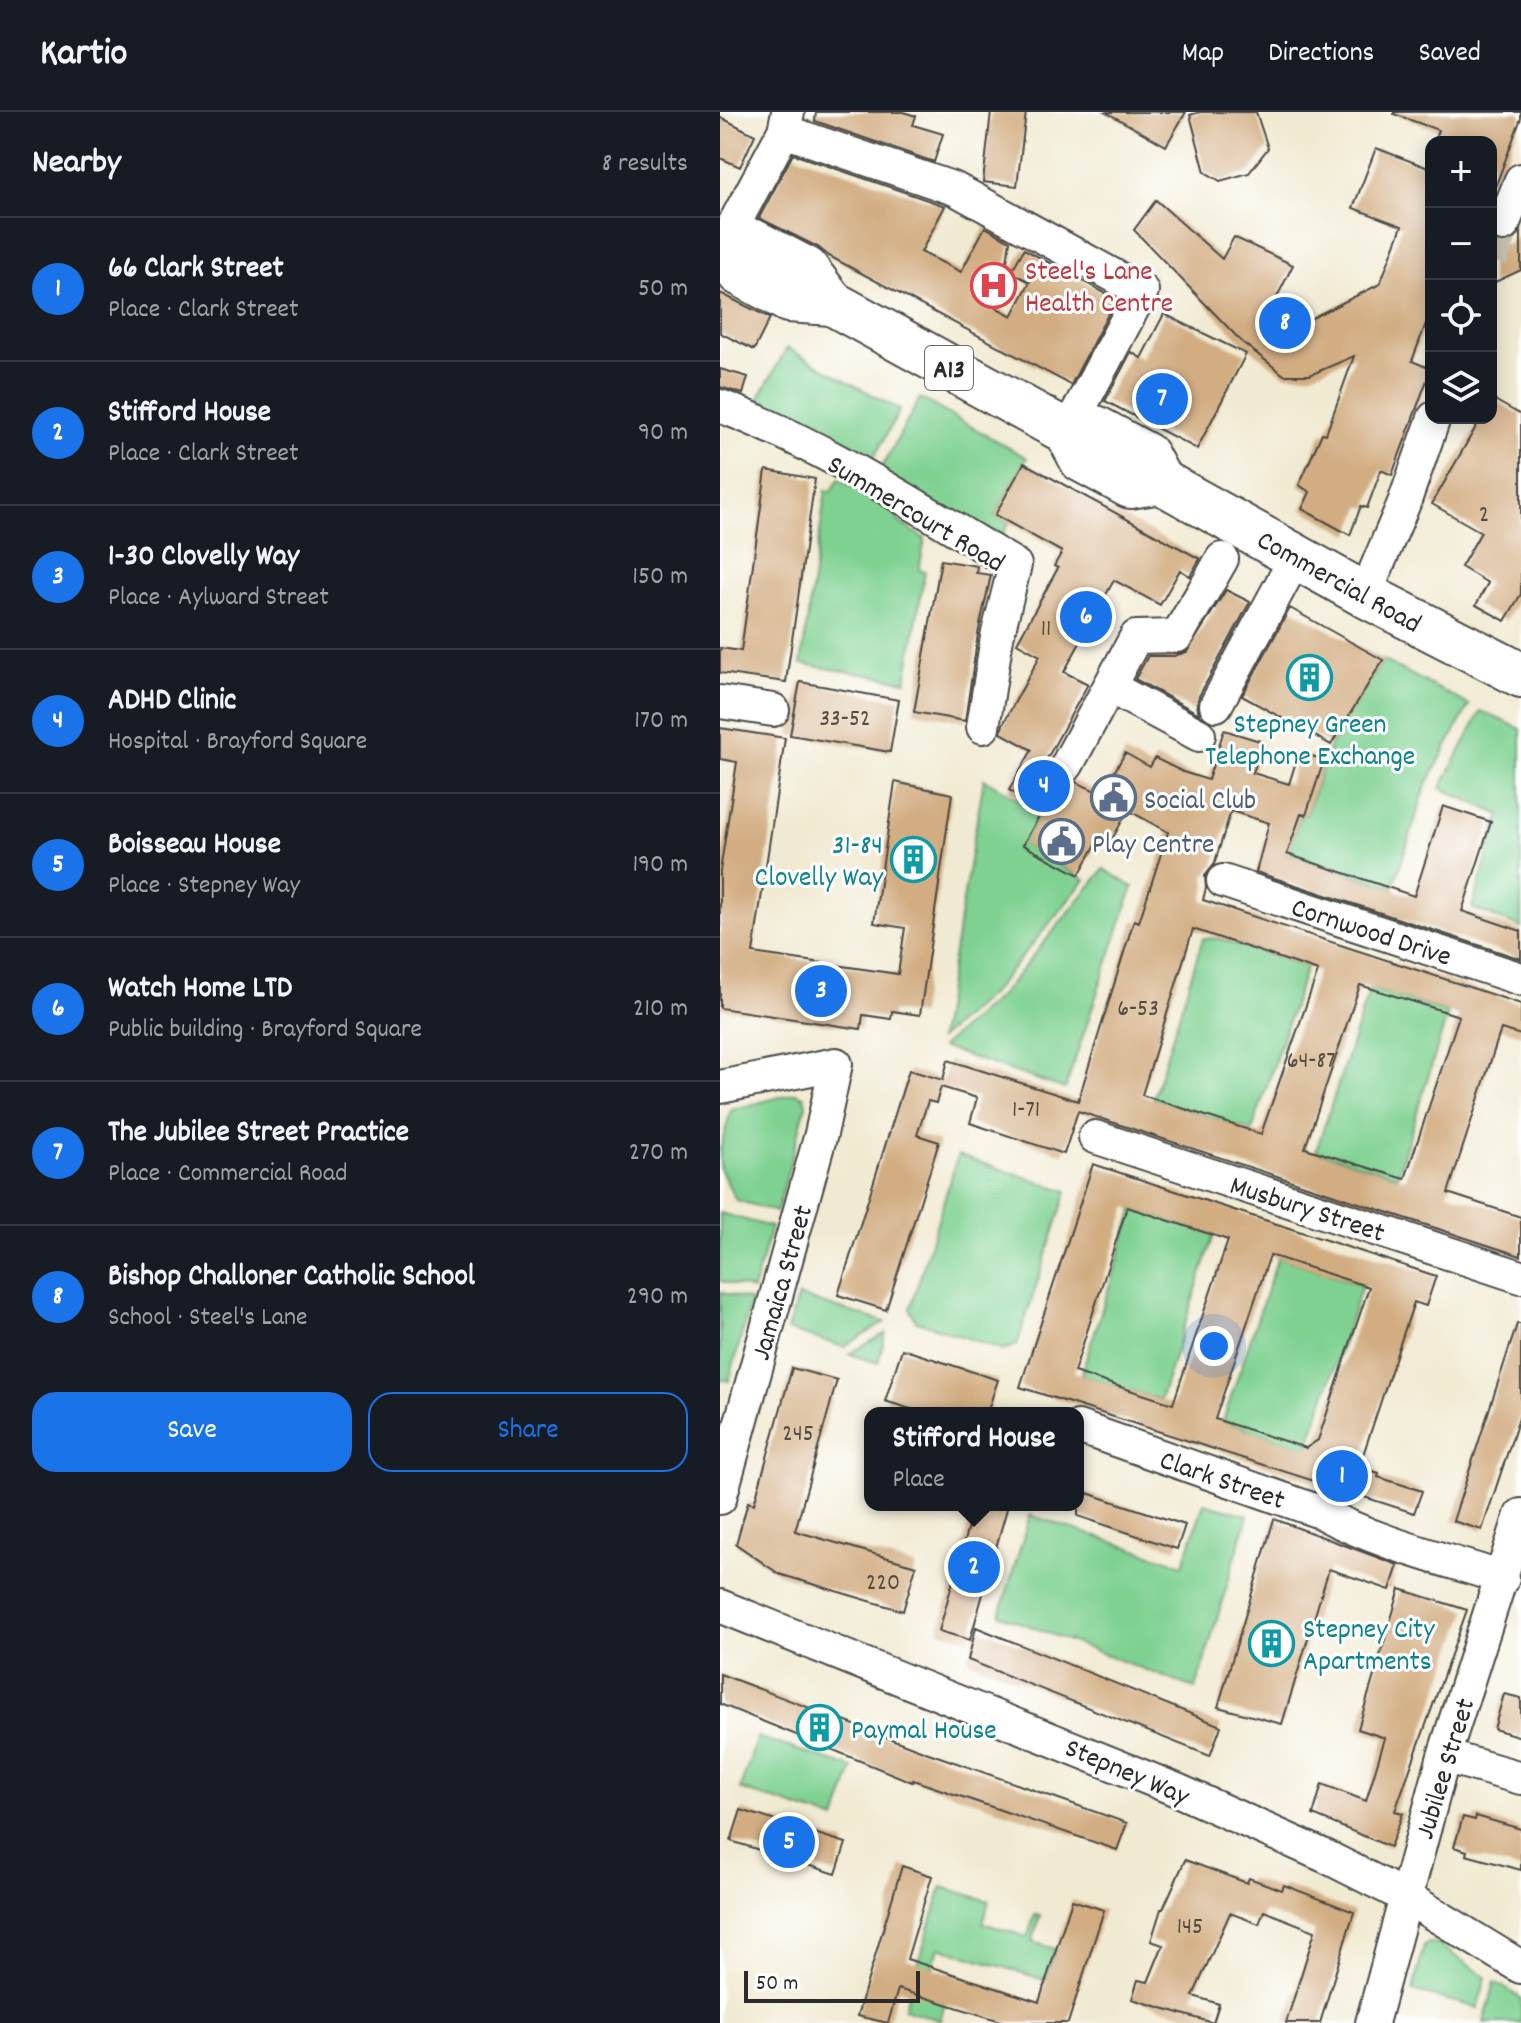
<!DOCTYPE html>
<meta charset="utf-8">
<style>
:root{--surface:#171b24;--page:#242831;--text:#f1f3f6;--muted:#9ea1a6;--line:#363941;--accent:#1a73e8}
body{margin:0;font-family:Dekko,sans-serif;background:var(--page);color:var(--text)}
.controls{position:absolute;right:24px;top:24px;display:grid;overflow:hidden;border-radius:16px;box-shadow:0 4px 20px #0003}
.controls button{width:72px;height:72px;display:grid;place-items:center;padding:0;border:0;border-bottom:2px solid var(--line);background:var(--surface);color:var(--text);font:40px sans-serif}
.scale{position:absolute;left:24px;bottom:20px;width:176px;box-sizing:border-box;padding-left:8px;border:4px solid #2b2b2b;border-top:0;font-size:22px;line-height:28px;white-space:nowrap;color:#2b2b2b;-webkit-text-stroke:6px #fff;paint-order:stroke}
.you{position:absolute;left:494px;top:1234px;width:28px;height:28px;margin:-20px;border:6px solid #fff;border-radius:50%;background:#1a73e8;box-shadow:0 0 0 12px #1a73e833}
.badge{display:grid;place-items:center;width:52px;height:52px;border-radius:50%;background:var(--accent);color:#fff;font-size:26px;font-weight:700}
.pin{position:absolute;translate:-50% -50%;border:4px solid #fff;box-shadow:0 2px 8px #0006}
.popup{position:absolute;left:144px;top:1295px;width:220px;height:104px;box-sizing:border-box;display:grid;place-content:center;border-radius:16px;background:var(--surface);filter:drop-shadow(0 2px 6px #0005);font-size:26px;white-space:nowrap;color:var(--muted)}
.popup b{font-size:30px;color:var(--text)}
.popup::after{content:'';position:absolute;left:50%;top:100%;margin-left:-16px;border:16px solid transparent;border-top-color:var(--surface)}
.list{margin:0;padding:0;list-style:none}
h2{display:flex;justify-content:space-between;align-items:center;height:104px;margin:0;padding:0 32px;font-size:34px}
h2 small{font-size:26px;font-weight:400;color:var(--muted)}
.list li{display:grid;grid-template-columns:52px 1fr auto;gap:24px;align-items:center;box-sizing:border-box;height:144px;padding:0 32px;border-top:2px solid var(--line)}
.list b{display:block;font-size:30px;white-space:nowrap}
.list p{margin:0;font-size:26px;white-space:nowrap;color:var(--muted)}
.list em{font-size:26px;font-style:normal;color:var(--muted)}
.actions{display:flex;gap:16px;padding:24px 32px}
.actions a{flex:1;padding:18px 0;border:2px solid var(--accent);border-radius:24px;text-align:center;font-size:28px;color:var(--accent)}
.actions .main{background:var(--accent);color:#fff}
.icon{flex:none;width:44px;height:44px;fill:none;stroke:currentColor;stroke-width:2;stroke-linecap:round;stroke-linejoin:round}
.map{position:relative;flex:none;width:801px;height:1911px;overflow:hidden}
header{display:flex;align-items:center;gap:48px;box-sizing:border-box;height:112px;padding:0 40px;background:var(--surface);border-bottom:2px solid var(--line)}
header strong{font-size:38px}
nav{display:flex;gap:44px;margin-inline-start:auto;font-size:28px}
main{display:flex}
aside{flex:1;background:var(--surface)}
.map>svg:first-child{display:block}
</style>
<header>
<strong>Kartio</strong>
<nav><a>Map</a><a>Directions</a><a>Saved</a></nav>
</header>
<main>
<aside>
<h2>Nearby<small>8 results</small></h2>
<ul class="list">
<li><span class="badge">1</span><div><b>66 Clark Street</b><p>Place · Clark Street</p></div><em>50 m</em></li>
<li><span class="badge">2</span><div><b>Stifford House</b><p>Place · Clark Street</p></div><em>90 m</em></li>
<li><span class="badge">3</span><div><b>1-30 Clovelly Way</b><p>Place · Aylward Street</p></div><em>150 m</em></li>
<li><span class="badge">4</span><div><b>ADHD Clinic</b><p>Hospital · Brayford Square</p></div><em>170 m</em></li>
<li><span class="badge">5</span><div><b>Boisseau House</b><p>Place · Stepney Way</p></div><em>190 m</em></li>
<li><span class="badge">6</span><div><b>Watch Home LTD</b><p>Public building · Brayford Square</p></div><em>210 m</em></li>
<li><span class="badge">7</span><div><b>The Jubilee Street Practice</b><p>Place · Commercial Road</p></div><em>270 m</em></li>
<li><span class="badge">8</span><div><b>Bishop Challoner Catholic School</b><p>School · Steel's Lane</p></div><em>290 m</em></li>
</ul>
<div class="actions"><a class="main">Save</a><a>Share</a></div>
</aside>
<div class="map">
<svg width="801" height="1911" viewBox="0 0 801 1911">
<rect width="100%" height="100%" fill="#fff"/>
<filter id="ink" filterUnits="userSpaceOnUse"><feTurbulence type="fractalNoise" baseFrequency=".0125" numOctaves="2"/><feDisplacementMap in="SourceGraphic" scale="16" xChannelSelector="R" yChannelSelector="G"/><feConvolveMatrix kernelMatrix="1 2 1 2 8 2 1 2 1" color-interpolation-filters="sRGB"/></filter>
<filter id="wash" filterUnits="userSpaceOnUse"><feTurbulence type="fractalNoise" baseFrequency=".006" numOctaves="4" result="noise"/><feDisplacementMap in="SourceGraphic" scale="32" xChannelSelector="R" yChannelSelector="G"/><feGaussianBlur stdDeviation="1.8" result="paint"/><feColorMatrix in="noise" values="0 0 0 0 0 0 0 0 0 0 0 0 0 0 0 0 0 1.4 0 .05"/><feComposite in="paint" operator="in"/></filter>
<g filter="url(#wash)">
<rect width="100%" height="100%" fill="#f1ead2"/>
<path fill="#7fd192" stroke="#557e5e" stroke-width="2" d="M 67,236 L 180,298 L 151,351 L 37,289 Z
M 200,286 L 307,346 L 275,403 L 289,411 L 278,430 L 160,359 Z
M 119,367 L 174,398 L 179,410 L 205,427 L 199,458 L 205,460 L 186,569 L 81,552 L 106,378 L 111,380 Z
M 663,548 L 749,593 L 706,674 L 673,776 L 567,742 L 581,702 L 586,703 L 610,634 Z
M 761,599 L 801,617 L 801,816 L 752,796 L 780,703 L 721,676 Z
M 264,667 L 321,700 L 304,733 L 365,768 L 272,881 L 219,927 Z
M 384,757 L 413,775 L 345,977 L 221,935 L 281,883 Z
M 483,826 L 501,827 L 586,855 L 532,1019 L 433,987 Z
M 650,876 L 728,901 L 677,1064 L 596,1039 Z
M 75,981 L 84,984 L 86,993 L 57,1100 L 16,1088 L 0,1057 L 0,1038 L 11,998 Z
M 238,1043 L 347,1079 L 297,1233 L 283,1238 L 196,1209 L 190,1197 Z
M 414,1097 L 494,1123 L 440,1288 L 361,1263 Z
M 0,1101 L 51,1115 L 33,1178 L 0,1169 Z
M 558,1145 L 642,1173 L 587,1337 L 503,1309 Z
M 0,1180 L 31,1189 L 9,1269 L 0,1267 Z
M 78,1184 L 165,1210 L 124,1235 L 67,1218 Z
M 166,1221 L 158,1251 L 129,1242 Z
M 484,1391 L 528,1403 L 476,1577 L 280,1503 L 310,1403 L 463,1453 Z
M 37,1625 L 133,1656 L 116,1708 L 20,1677 Z
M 222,1775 L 269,1789 L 263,1811 L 307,1825 L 315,1803 L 320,1804 L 312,1830 L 335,1837 L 325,1868 L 219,1835 L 204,1884 L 225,1891 L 220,1908 L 184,1897 Z
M 708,1831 L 716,1831 L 766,1865 L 758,1896 L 693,1879 L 704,1833 Z
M 775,1870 L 801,1886 L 801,1911 L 764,1911 Z"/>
<g id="blocks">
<path fill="#d2ad82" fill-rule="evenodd" d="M 96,0 L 183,0 L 196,4 L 193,13 L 223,22 L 214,50 L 95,9 Z
M 271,0 L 306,0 L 297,74 L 263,70 Z
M 386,0 L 466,0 L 446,34 Z
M 480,0 L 536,0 L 548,36 L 529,61 L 500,69 L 485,60 L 470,3 Z
M 674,0 L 801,0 L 801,6 L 773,81 L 771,30 L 714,30 L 718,18 L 674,2 Z
M 0,5 L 35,23 L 20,55 L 0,46 Z
M 656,36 L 711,57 L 711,198 L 692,249 L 711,257 L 672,363 L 661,358 L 647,396 L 641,394 L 630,423 L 582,397 L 590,380 L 579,373 L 602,321 L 606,322 L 634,244 L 590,263 L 564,263 L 522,230 L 414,118 L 436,88 L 502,147 L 514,125 L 573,153 L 554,191 L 576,214 L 660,172 L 682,114 L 633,96 Z
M 73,42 L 225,94 L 201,140 L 241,160 L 265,115 L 290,129 L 286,157 L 273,150 L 255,184 L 292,204 L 310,170 L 291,160 L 304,137 L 396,187 L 351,273 L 109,144 L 98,135 L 39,106 Z
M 801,119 L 801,158 L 771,172 L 771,127 L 777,131 L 786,132 L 795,127 Z
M 0,181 L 50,206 L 34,238 L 0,221 Z
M 444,202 L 526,242 L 477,337 L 385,289 L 411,240 L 421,246 Z
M 0,257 L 28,265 L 23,282 L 0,275 Z
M 771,286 L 801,303 L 801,482 L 785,509 L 756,493 L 768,471 L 741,455 L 761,420 L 712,392 L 761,306 L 771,306 Z
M 304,351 L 480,447 L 470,464 L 460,458 L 440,493 L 394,468 L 344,560 L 368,572 L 324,652 L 337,669 L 347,672 L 356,670 L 382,682 L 405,641 L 430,655 L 435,646 L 463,660 L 488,668 L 504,618 L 543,630 L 533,661 L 569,672 L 579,640 L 604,648 L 586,703 L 581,702 L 567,742 L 694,784 L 723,694 L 771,710 L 742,799 L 801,819 L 801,847 L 536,760 L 549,711 L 511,699 L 494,753 L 485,764 L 486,776 L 483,788 L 801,892 L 801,923 L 781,917 L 728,1081 L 801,1105 L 801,1144 L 358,999 L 344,1042 L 250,1011 L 257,986 L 221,975 L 216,991 L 208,989 L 197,1023 L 219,1030 L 166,1198 L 118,1183 L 189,958 L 223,968 L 228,948 L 358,989 L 414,808 L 419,810 L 448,720 L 408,698 L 389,733 L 379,727 L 359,763 L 303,733 L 323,697 L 289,678 L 312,638 L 281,621 L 283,612 L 320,544 L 297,531 L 338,456 L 334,454 L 342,440 L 275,403 ZM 473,817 L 598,859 L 541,1022 L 422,983 ZM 640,873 L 739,904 L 685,1067 L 585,1036 Z
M 46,358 L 95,367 L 66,570 L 0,561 L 0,536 L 21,539 Z
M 221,448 L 257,454 L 256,461 L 271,463 L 258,522 L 245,609 L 194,600 Z
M 506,478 L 530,490 L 479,584 L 477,593 L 479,602 L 415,567 L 428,544 L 454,544 L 467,540 Z
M 570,496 L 663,548 L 611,633 L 522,584 Z
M 80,570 L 179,588 L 170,640 L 70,623 Z
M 0,616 L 65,626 L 33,841 L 178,862 L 185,816 L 154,811 L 175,670 L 232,682 L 200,903 L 172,899 L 171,907 L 143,903 L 141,917 L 0,896 L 0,759 L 17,650 L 0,647 Z
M 373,1052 L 716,1164 L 706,1194 L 694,1190 L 639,1355 L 659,1361 L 658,1365 L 702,1379 L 694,1401 L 300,1275 ZM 407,1095 L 508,1128 L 453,1292 L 354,1260 ZM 550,1143 L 649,1175 L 598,1328 L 586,1336 L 495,1307 Z
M 797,1212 L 801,1212 L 801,1300 L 762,1418 L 733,1409 Z
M 182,1237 L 278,1268 L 267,1301 L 204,1301 L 165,1289 Z
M 72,1256 L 117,1268 L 75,1419 L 196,1454 L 183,1499 L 59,1462 L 16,1432 L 28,1390 L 34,1392 Z
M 358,1378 L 465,1413 L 457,1437 L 358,1404 Z
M 254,1393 L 288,1393 L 250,1528 L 219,1519 Z
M 554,1407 L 678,1453 L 670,1478 L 609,1457 L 562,1612 L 498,1595 Z
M 680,1477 L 747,1498 L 675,1699 L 683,1701 L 670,1735 L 593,1703 L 602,1672 L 646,1689 L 665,1626 L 638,1617 Z
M 256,1515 L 501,1614 L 490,1644 L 248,1548 Z
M 0,1562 L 203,1639 L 407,1711 L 397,1738 L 193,1668 L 192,1670 L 0,1592 Z
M 784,1582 L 801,1586 L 801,1625 L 774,1617 Z
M 21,1698 L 126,1731 L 116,1762 L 11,1729 Z
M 756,1704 L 801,1717 L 801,1758 L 746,1743 L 747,1739 L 734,1735 L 743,1705 L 755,1708 Z
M 465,1748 L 527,1771 L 529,1766 L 562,1778 L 564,1773 L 634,1800 L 600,1911 L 566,1911 L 595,1819 L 544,1799 L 539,1812 L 510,1801 L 473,1884 L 499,1892 L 493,1911 L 412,1887 L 418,1868 L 428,1870 L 443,1833 L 431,1829 L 441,1797 L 443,1797 Z
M 182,1754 L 212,1764 L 187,1847 L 319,1890 L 352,1788 L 384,1798 L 348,1911 L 287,1911 L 178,1877 L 168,1911 L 137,1904 Z"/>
</g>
</g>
<g filter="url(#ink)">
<use href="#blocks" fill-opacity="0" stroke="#494844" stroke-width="2"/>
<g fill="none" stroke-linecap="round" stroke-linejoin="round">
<path stroke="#c9c4b1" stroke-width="32" stroke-dasharray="32 16" stroke-linecap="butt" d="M 771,148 L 783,113"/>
<defs>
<path id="minor" d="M 64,19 L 235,77 L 422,179 L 347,320
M 783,113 L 801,68
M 3,133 L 64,19 L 68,0
M 0,294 C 100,331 202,398 295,453 L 277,525 L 263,615
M 490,468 L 502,447
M 645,483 L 684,391 L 714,306
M 390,575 L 479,623
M 0,590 L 53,598
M 496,593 L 576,445
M 347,653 L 416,525 L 457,524 L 487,473
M 503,769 L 801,867
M 0,975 L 116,952 L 101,1022 L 0,1386
M 375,1025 L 801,1165
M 358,1315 L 600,1400 C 657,1431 721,1446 783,1466
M 0,1494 L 457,1678 L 607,1745 L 686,1785 L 801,1855
M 724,1644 L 801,1666
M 652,1911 L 724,1644 L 801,1403"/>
<path id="highway" d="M 0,131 L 19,161 L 54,180 L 68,188 L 112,191 L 347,320 L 362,348 L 410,374 L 440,369
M 3,133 L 34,130 L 86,157 L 112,191
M 347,320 L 376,316 L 426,343 L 440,369 L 645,483 L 801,563"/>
</defs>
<use href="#minor" stroke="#494844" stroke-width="36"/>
<use href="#highway" stroke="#494844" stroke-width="48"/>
<use href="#minor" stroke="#fff" stroke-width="32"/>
<use href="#highway" stroke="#fff" stroke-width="44"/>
</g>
</g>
<defs>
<symbol id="hospital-ring" viewBox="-11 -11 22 22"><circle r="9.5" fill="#fff" stroke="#e0444e" stroke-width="1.5"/><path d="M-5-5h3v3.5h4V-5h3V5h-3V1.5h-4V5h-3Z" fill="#e0444e"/></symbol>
<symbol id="building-ring" viewBox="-11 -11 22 22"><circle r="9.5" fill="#fff" stroke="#0f9aa8" stroke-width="1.5"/><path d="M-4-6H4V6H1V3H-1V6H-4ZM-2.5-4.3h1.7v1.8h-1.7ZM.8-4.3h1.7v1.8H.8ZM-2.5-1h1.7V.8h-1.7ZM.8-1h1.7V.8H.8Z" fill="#0f9aa8"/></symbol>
<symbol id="civic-ring" viewBox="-11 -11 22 22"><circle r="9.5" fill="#fff" stroke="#5c6f8a" stroke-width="1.5"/><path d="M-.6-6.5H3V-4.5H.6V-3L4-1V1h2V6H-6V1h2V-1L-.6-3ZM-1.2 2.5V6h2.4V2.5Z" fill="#5c6f8a"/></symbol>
</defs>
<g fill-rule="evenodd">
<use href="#hospital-ring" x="248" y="148" width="51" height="51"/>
<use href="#building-ring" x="564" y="540" width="51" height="51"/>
<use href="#civic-ring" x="368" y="660" width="51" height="51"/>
<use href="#civic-ring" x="316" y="704" width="51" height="51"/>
<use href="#building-ring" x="168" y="722" width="51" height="51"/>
<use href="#building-ring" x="526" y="1506" width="51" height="51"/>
<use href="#building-ring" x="74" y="1590" width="51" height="51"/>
</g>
<g text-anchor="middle" stroke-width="6" stroke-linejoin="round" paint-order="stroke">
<g font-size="24" fill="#554c41">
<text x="764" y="409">2</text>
<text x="326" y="523">11</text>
<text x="125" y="613">33-52</text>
<text x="418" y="903">6-53</text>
<text x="591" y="955">64-87</text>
<text x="306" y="1004">1-71</text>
<text x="78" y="1328">245</text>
<text x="163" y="1477">220</text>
<text x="470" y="1821">145</text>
</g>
<rect fill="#fff" stroke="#6b6b6b" stroke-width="2" x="205" y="234" width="48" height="44" rx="6"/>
<g font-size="26" font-weight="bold" fill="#2b2b2b">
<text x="229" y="265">A13</text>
</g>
<g font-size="28" fill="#be3a42" stroke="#fff" text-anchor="start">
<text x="305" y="167">Steel's Lane<tspan x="305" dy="32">Health Centre</tspan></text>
</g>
<g font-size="28" fill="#2b2b2b" stroke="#fff">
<text transform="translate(197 400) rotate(31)" y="10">Summercourt Road</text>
<text transform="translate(620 468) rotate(29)" y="10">Commercial Road</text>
<text transform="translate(652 818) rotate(18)" y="10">Cornwood Drive</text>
<text transform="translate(588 1095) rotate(18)" y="10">Musbury Street</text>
<text transform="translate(60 1170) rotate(-74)" y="10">Jamaica Street</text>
<text transform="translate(503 1366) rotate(19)" y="10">Clark Street</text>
<text transform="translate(723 1656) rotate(-73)" y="10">Jubilee Street</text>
<text transform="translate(408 1658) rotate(23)" y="10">Stepney Way</text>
</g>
<g font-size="28" fill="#0d838f" stroke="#fff" text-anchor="start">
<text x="590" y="620" text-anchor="middle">Stepney Green<tspan x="590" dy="32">Telephone Exchange</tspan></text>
<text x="163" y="741" text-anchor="end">31-84<tspan x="163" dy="32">Clovelly Way</tspan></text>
<text x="583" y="1525">Stepney City<tspan x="583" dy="32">Apartments</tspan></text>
<text x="131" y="1626">Paymal House</text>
</g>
<g font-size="28" fill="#4e5e75" stroke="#fff" text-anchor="start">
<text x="424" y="696">Social Club</text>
<text x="372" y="740">Play Centre</text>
</g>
</g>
</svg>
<div class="controls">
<button>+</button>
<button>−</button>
<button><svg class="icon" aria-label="locate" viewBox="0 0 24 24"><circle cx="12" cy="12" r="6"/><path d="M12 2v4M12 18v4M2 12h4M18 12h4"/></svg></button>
<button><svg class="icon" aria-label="layers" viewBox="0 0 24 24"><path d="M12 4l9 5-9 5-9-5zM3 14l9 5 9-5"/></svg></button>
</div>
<div class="scale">50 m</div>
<div class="you"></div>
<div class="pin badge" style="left:622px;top:1364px">1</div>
<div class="pin badge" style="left:254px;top:1455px">2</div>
<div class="popup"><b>Stifford House</b>Place</div>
<div class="pin badge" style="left:101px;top:879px">3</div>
<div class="pin badge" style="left:324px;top:674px">4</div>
<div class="pin badge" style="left:69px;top:1730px">5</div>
<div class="pin badge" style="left:366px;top:505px">6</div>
<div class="pin badge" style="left:442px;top:287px">7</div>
<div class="pin badge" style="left:565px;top:211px">8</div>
</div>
</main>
